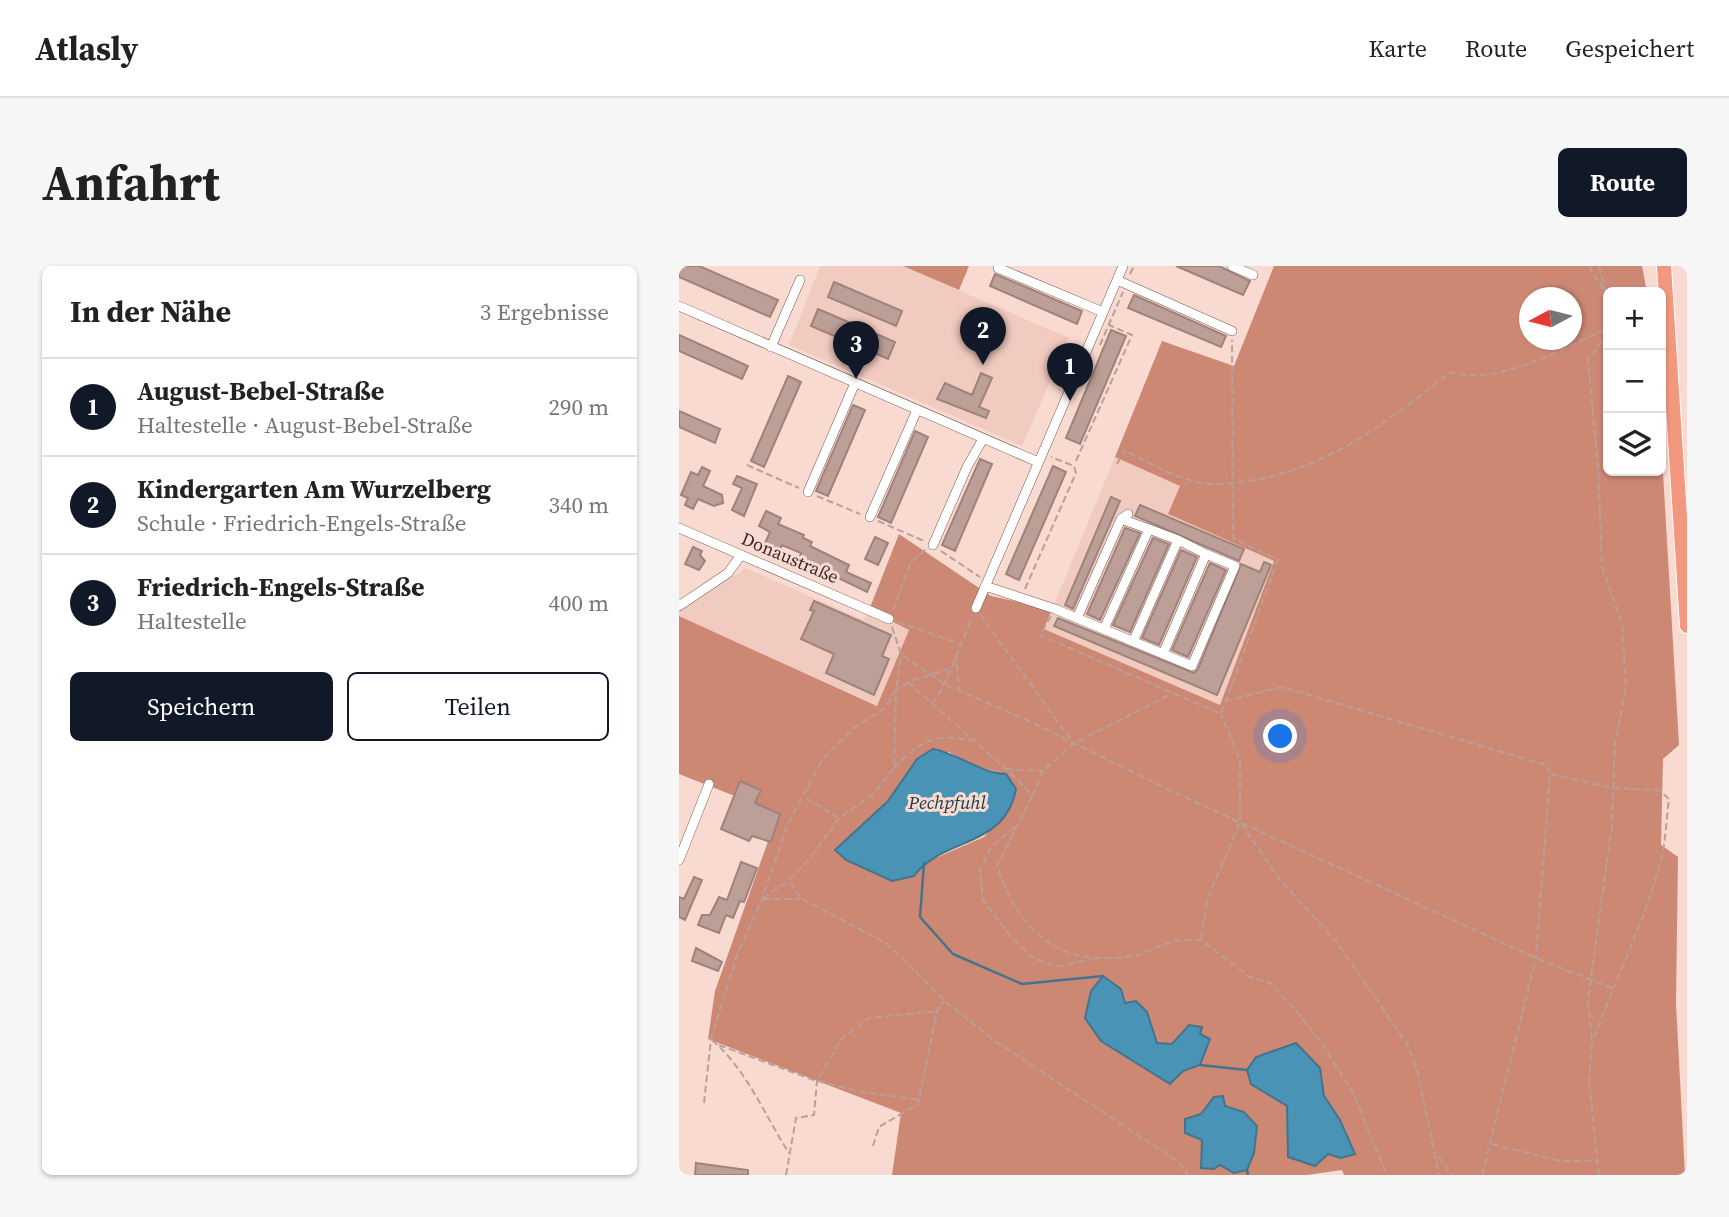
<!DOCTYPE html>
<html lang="de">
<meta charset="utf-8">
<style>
:root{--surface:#fff;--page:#f6f6f6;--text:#222;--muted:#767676;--line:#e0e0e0;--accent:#111827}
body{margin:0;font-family:"Source Serif 4",serif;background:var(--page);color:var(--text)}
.controls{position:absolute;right:21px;top:21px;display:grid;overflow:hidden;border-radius:10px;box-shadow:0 2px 5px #0004}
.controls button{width:63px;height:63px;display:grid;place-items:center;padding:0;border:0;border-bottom:2px solid var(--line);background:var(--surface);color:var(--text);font:35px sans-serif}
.compass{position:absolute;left:840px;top:21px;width:63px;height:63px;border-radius:50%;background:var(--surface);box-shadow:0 2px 5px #0004;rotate:263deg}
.you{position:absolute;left:602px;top:471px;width:24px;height:24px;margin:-18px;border:5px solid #fff;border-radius:50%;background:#1a73e8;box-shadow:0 0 0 10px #1a73e833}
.badge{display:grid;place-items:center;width:46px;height:46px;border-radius:50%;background:var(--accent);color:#fff;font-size:23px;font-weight:700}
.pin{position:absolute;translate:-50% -58px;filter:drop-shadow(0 2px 4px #0008)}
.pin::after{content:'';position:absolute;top:37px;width:24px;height:21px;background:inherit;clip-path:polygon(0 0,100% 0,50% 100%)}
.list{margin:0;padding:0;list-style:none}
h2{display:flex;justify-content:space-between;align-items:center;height:91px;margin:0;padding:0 28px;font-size:30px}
h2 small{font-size:23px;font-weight:400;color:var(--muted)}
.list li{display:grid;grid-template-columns:46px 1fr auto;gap:21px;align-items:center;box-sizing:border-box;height:98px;padding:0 28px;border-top:2px solid var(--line)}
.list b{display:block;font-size:26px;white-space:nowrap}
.list p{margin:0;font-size:23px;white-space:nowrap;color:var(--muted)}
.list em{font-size:23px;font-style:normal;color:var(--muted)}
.actions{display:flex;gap:14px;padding:21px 28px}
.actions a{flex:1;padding:16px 0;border:2px solid var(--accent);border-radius:10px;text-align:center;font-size:24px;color:var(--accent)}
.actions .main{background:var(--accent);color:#fff}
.icon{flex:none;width:38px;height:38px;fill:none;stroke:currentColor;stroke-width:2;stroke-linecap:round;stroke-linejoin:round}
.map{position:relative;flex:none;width:1008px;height:909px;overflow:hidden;border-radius:10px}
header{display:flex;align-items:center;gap:42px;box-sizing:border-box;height:98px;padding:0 35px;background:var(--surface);border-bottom:2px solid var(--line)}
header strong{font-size:33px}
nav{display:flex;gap:38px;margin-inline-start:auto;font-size:24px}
.intro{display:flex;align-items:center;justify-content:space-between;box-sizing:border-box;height:168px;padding:0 42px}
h1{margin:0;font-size:49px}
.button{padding:18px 32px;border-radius:10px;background:var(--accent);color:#fff;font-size:24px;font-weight:700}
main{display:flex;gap:42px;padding:0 42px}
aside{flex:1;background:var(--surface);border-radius:10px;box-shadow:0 2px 5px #0004}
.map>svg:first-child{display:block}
</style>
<header>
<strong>Atlasly</strong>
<nav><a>Karte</a><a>Route</a><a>Gespeichert</a></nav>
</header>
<div class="intro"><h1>Anfahrt</h1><a class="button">Route</a></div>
<main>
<aside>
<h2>In der Nähe<small>3 Ergebnisse</small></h2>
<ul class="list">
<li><span class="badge">1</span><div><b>August-Bebel-Straße</b><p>Haltestelle · August-Bebel-Straße</p></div><em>290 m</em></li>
<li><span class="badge">2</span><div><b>Kindergarten Am Wurzelberg</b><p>Schule · Friedrich-Engels-Straße</p></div><em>340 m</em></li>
<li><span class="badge">3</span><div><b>Friedrich-Engels-Straße</b><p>Haltestelle</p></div><em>400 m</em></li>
</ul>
<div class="actions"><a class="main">Speichern</a><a>Teilen</a></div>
</aside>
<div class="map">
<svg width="1008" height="909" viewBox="0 0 1008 909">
<rect width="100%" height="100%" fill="#f9dad1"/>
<path fill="#f2cbc0" d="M 141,0 L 224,0 L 390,72 L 343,180 L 110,79 Z
M 436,191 L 502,220 L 489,248 L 595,295 L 541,440 L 365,363 Z
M 67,302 L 185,354 L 190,344 L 230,364 L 199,440 L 0,350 L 0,346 Z"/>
<path fill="#cd8874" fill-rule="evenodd" d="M 224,0 L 290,0 L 280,24 Z
M 595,0 L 963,0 L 968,26 L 929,26 L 929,205 L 982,205 L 982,173 L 1000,479 L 984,493 L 982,579 L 999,591 L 997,737 L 1006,909 L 665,909 L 663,904 L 628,909 L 213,909 L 222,847 L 29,773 L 36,725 L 99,547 L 0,508 L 0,350 L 198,440 L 230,364 L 190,344 L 220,268 L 312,330 L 373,343 L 365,363 L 541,439 L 595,295 L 489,248 L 501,220 L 436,191 L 483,75 L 555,100 ZM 850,32 L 892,32 L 892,74 L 850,74 ZM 270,486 L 293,499 L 327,508 L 334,538 L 305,571 L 245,597 L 213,615 L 167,594 L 157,585 L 209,535 L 238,493 ZM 441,723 L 446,737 L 468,746 L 478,777 L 493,778 L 510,759 L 531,774 L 521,799 L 504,805 L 491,818 L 460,797 ZM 641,802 L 645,830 L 661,854 L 610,891 L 608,840 ZM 545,840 L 565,846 L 506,867 L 506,853 Z"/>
<path fill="#4993b6" stroke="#44748c" stroke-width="2" d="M 254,483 C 280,488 301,507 327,508 L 337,523 C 326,583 263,571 235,610 L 213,615 L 167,594 L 156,584 L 209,535 L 238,493 Z
M 424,710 L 442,723 L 446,737 L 457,735 L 468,746 L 478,777 L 493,778 L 510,759 L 523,761 L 521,768 L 531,773 L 521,799 L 504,805 L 491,818 L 422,775 L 406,752 L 412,725 Z
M 617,777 L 641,802 L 645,830 L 661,854 L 676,888 L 662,892 L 649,888 L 636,900 L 609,891 L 608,840 L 572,818 L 568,804 L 577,791 Z
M 544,830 L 546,840 L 565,846 L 578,860 L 575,887 L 568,904 L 555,907 L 541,899 L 535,903 L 522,902 L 523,874 L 506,867 L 506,853 L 522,848 L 535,831 Z"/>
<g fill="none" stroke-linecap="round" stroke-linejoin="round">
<path stroke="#44748c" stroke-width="2.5" d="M 245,597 L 241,651 L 274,688 L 343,718 L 424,710
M 521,799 L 568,804
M 568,904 L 569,909"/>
</g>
<path fill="#bc9f96" stroke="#9f827a" stroke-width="2" d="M 0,0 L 20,0 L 99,34 L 91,51 L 0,11 Z
M 497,0 L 540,0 L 571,15 L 564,29 Z
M 316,8 L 403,45 L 398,58 L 311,20 Z
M 155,16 L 223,45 L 217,60 L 149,31 Z
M 455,29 L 547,70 L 542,81 L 449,42 Z
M 139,43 L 216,76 L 209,93 L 132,60 Z
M 432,64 L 447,70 L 401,178 L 387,172 Z
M 0,69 L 69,100 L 63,113 L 0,85 Z
M 302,107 L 313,112 L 300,141 L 310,145 L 307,152 L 258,133 L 266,117 L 293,129 Z
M 109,110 L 122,116 L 85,201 L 72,195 Z
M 174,139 L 186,144 L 149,230 L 137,225 Z
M 0,145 L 41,163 L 36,177 L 0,161 Z
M 236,165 L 249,171 L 212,257 L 199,251 Z
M 301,193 L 313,198 L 276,285 L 263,279 Z
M 374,200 L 387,206 L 340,314 L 327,308 Z
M 23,201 L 31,205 L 24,220 L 43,229 L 44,237 L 35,240 L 19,233 L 14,243 L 6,239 L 9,232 L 2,229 L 12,206 L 19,209 Z
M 58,210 L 78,218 L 65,250 L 53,244 L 63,222 L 54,218 Z
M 432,231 L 441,235 L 394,343 L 386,339 Z
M 461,239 L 565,283 L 560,295 L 456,250 Z
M 87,245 L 102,252 L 99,258 L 125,269 L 124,272 L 133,276 L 131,280 L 170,299 L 167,306 L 192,317 L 188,326 L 120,293 L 122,287 L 103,279 L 98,291 L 83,284 L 91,266 L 80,260 Z
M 446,262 L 461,267 L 421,354 L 408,348 Z
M 196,271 L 209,277 L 199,299 L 186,293 Z
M 474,272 L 490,278 L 451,366 L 434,359 Z
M 14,281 L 23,285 L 21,289 L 26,295 L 20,304 L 6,298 Z
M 502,284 L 518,291 L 480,379 L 463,372 Z
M 585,296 L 592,299 L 538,429 L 375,360 L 379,352 L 515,407 L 519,403 L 562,298 L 581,306 Z
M 531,297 L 547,304 L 509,391 L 493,384 Z
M 135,335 L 212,369 L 203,390 L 210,393 L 195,429 L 147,407 L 155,388 L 122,373 L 135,345 L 131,344 Z
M 61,515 L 82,524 L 76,537 L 101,548 L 92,576 L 73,570 L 70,575 L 42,563 Z
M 62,596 L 78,602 L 65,636 L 61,635 L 54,652 L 47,649 L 40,667 L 19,659 L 23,649 L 31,649 L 40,631 L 48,634 Z
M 15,611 L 23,614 L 6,654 L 0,651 L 0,631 L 5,633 Z
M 17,682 L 43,696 L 39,705 L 13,695 Z
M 17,897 L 69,904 L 69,909 L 16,909 Z"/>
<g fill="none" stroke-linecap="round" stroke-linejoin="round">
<defs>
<path id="minor" d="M 553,0 L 574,9
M 319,2 L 424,46
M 438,14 L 553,65
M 0,40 L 359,196
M 92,81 L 121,14
M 129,226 L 176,117
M 191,251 L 238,144
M 0,262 L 210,353
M 254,279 L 288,201 L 304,173
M 306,320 L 376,343 L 513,400 L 556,300 L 527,288
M 0,340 L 49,307 L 62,289
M 297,342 L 444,0
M 398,352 L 442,253 L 449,248
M 425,363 L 470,263 L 442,253
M 454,376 L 499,274 L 470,263
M 484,388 L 527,288 L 499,274
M 0,594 L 30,518"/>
<path id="highway" d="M 985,0 L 1008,360"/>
</defs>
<use href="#minor" stroke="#735851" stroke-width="10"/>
<use href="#highway" stroke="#fff" stroke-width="16"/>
<path stroke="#b9a099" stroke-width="2" stroke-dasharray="7 3.5" stroke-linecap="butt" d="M 910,0 L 926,26
M 920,0 L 929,33
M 451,8 L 455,0
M 421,79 L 444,26
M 397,195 L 453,69 L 430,59
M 438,198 L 445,184 C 468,196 493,210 518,216 C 532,220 547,218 561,216 C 643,207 709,156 771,106 C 819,121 886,81 929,62
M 68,199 L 120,222
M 138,230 L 181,248
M 199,255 L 245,275
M 262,285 L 301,311
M 346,323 L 397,207 L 395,200 L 372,191
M 214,344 L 232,296 L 247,283
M 301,348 L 394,477
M 372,350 L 361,369 L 542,448 L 599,294 L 554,272 L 553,74
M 219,356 L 281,378
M 213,361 L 222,388 L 267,419 L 350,455 L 486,522 L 857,692 L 933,722
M 277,388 L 280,424
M 270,403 L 229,416 L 217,424 L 215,502 L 195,528 L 160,552 L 133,590 L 109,615 L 123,633 L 207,677 L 266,735 L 316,775 L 486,887 L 501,897 L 509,909
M 229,416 L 339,514 L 353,530 L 318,600 C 341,667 380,702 454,690 C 466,688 478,680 489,677 C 499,673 511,674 522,674 L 571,711 L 591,717 L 615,742 L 644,779 L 674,827 L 708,909
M 546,435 L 603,421 L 867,499 L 871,507
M 253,438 C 270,415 281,379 293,352
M 215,502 C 240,476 256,466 293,475
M 327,503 L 363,505
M 353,530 L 364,505 L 394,478 L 494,427
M 127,532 L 158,551
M 562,557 L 602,615 L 657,675 L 727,776 L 738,803 L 760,909
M 336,561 L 312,581 L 301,604 L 304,634 L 333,672 L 355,693 L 380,700 L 413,693
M 84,632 L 108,616
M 84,633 L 121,633
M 522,673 L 528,634 L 561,556 L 561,494 L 542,448
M 33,774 C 68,804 86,850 110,887
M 40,779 L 137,815
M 139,815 L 178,825 L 240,834
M 25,837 L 32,773 L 58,689 L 83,633 L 108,560 L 143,494 L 176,461 L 205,443 L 217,424 L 222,389
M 813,878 L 881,895 L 918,895
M 194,880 L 200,861 L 239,838 L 258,745 L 265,735
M 759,890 L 773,909
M 107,909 L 117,852 L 135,849 L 138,815 L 163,772 L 190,752 L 258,745
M 803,909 L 857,692 L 871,508 L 934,522 L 980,524 L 990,533 C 987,554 987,577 981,597 C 965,659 935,715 914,775
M 920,909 L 910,815 L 913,776 L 909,734 L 933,559 L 936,478 L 947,422 L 943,357 L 923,301 L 919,201 L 909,94 L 929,66"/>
<use href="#minor" stroke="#fff" stroke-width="9"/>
<use href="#highway" stroke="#f2987e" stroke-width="14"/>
</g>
<g text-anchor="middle" stroke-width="6" stroke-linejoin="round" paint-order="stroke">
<g font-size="18" fill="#382c29" stroke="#f9dad1">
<text transform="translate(111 292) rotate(23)" y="6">Donaustraße</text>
</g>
<g font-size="19" font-style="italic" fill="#193a4a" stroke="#f9dad1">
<text x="268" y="543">Pechpfuhl</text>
</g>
</g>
</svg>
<div class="controls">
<button>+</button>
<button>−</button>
<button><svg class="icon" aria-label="layers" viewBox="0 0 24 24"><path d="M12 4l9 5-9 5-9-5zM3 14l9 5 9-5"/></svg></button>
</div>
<svg class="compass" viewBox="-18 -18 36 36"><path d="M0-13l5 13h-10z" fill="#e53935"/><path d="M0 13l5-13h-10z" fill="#767676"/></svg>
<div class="you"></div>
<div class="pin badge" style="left:391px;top:135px">1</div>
<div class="pin badge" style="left:304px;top:99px">2</div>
<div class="pin badge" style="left:177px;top:113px">3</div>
</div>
</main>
